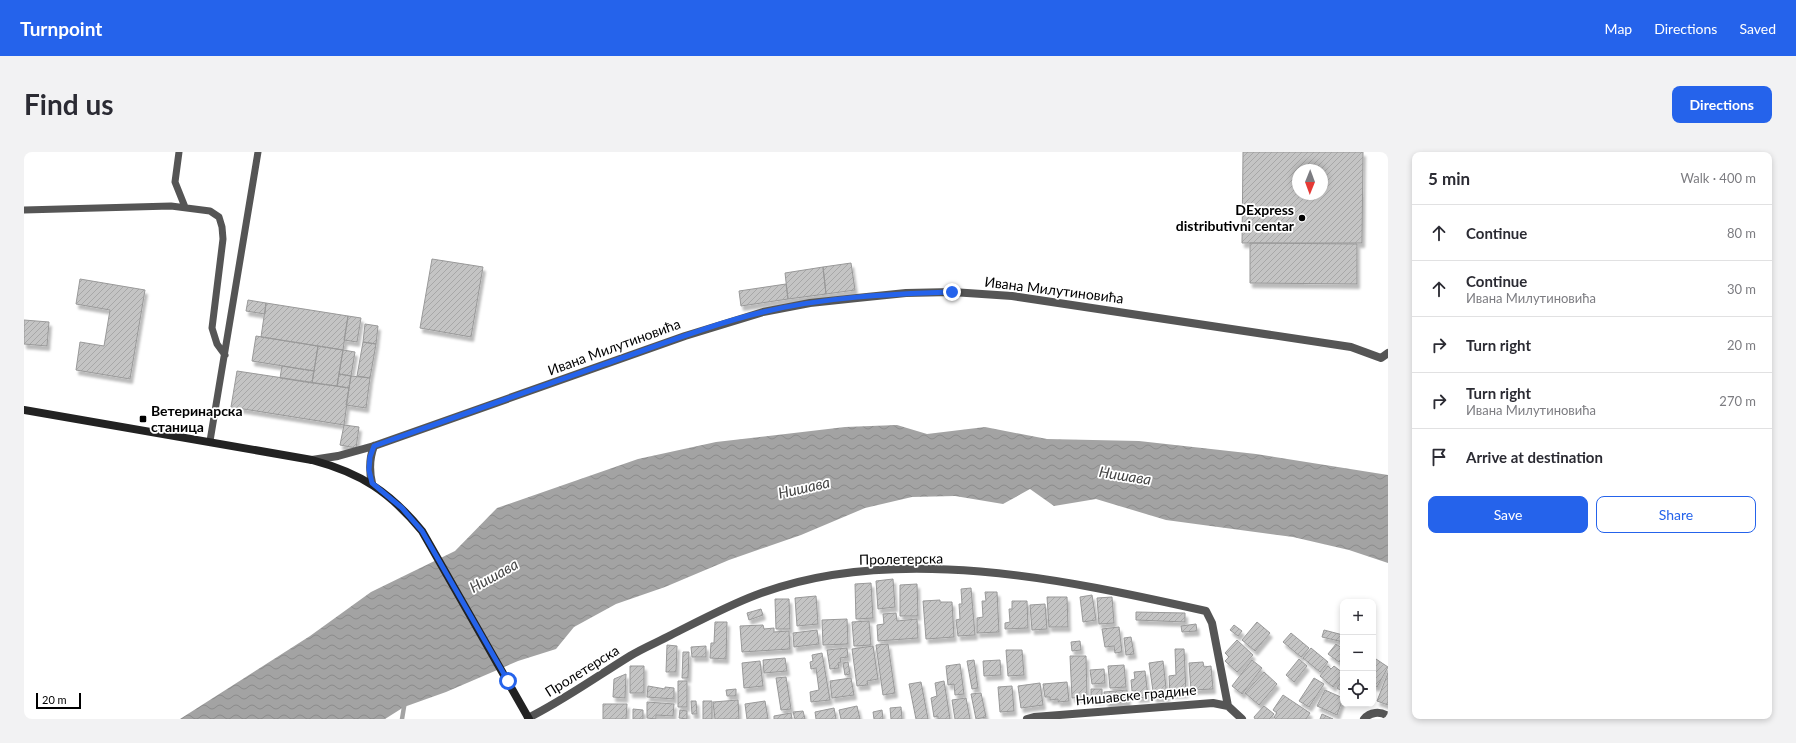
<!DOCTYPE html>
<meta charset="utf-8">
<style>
:root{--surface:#fff;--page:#f2f2f3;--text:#2b2b33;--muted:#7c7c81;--line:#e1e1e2;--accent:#2563eb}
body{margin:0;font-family:Lato,sans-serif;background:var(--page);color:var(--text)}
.controls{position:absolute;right:12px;bottom:12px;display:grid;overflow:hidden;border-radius:8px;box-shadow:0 2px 6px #0003}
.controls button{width:36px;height:36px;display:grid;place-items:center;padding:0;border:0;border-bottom:1px solid var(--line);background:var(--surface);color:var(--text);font:20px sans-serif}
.compass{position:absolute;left:1268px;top:12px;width:36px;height:36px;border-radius:50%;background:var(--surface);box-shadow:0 2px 6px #0003;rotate:181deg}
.scale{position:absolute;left:12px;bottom:10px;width:45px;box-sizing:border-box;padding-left:4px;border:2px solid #000;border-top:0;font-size:11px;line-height:14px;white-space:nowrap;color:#000;-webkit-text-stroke:3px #fff;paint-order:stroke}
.stop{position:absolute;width:12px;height:12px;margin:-9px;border:3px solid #2563eb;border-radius:50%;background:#fff}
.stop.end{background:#2563eb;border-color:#fff;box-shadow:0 1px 4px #0008}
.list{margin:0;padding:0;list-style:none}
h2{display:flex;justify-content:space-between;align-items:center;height:52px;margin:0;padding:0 16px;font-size:17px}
h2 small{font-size:13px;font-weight:400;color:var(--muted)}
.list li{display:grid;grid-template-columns:26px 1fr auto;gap:12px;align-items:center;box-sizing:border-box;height:56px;padding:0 16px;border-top:1px solid var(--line)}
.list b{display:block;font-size:15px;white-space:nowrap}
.list p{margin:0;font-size:13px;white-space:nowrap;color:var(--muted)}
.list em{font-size:13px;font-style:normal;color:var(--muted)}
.actions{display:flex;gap:8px;padding:12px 16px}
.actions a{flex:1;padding:9px 0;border:1px solid var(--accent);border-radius:8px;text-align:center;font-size:14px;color:var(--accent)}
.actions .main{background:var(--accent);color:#fff}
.icon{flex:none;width:22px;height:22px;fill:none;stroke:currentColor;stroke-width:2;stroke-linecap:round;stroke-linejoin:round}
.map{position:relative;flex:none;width:1364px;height:567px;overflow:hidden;border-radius:8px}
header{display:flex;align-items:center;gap:24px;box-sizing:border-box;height:56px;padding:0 20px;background:var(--accent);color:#fff}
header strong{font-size:19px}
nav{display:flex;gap:22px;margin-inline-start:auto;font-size:14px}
.intro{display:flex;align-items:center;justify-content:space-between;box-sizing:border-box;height:96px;padding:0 24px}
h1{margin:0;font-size:28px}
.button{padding:10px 18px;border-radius:8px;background:var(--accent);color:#fff;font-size:14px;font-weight:700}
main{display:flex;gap:24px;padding:0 24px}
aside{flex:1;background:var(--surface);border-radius:8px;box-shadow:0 2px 6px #0003}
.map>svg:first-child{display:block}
</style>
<header>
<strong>Turnpoint</strong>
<nav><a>Map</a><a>Directions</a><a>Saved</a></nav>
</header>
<div class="intro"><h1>Find us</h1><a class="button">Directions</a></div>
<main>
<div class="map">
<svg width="1364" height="567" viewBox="0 0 1364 567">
<defs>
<pattern id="water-waves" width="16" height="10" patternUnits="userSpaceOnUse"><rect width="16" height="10" fill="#a3a3a3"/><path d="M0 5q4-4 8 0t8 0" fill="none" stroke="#8b8b8b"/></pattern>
<pattern id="building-hatch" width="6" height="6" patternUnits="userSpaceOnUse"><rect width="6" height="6" fill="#c4c4c4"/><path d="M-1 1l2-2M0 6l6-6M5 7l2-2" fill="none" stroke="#a7a7a7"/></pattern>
<filter id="shadow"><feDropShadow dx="2.5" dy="4.5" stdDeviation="1" flood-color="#0004"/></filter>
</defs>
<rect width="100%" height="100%" fill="#fff"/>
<path fill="url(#water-waves)" d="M 873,273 L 903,282 L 961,275 L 1023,287 L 1115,289 L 1232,302 L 1364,323 L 1364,411 L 1325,398 L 1269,385 L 1142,368 L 1072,347 L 1030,354 L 1006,337 L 979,352 L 931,344 L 888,345 L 841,356 L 777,383 L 705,408 L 641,435 L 592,452 L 550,475 L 532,497 L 494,509 L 422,540 L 380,555 L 361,567 L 156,567 L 286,484 L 347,440 L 431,399 L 473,356 L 614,307 L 692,290 L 821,275 Z"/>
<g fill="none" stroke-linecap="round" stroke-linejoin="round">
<path stroke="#a3a3a3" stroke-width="4.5" d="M 378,567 L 381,549"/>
</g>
<path fill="url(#building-hatch)" stroke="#999" fill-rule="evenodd" filter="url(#shadow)" d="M 1219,0 L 1339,0 L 1338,91 L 1218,91 ZM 1274,18 L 1298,18 L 1298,42 L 1274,42 Z
M 1226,91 L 1333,92 L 1333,132 L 1226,131 Z
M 408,107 L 459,115 L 447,185 L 396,176 Z
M 827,111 L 831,138 L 802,142 L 799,115 Z
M 799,115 L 802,142 L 764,147 L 761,121 Z
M 56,127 L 121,138 L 106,227 L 52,218 L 56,190 L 80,194 L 86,158 L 52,152 Z
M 762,132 L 764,147 L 717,154 L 715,139 Z
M 224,148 L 242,151 L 241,162 L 222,159 Z
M 242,151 L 324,164 L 319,198 L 237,185 Z
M 324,164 L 337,166 L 333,190 L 320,188 Z
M 0,168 L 25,170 L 23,194 L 0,192 Z
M 341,172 L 354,174 L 352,192 L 339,190 Z
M 232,184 L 294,194 L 290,219 L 228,209 Z
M 339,190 L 352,192 L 346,226 L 333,224 Z
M 294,194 L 319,198 L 313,234 L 288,231 Z
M 319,198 L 331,200 L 327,224 L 315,222 Z
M 258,214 L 290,219 L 288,231 L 256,226 Z
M 213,219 L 325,236 L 320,273 L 207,255 Z
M 315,222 L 327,224 L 325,236 L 313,234 Z
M 327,224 L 346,226 L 342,256 L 322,253 Z
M 320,273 L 335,275 L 332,296 L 316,293 Z
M 869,427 L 871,455 L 854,457 L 852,429 Z
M 847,431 L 849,466 L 832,467 L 831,432 Z
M 893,432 L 894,464 L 876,464 L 876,433 Z
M 947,436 L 951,483 L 934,484 L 932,468 L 936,467 L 935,452 L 938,452 L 937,437 Z
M 961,440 L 973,440 L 975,480 L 953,481 L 953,466 L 959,465 L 958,449 L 962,449 Z
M 1068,443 L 1072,468 L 1059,470 L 1056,445 Z
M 792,444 L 794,472 L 773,474 L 771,446 Z
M 1023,445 L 1043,445 L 1044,475 L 1025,475 Z
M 1088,445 L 1090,471 L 1075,472 L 1073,446 Z
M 751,447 L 765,447 L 766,477 L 752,477 Z
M 916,448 L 916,450 L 928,450 L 930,485 L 902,487 L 899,449 Z
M 988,449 L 1003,449 L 1004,476 L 981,477 L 981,471 L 986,470 L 985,457 L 988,457 Z
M 1021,452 L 1023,477 L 1008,478 L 1006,453 Z
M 737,457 L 739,463 L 725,468 L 723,461 Z
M 1112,460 L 1161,461 L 1161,470 L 1112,468 Z
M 872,461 L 873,469 L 893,467 L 894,486 L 854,489 L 853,473 L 860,472 L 859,462 Z
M 823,467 L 824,492 L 799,493 L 798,468 Z
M 845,469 L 847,493 L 830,494 L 828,470 Z
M 691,470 L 703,470 L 702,507 L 686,506 L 687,491 L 690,491 Z
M 1233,470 L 1246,481 L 1231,499 L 1218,488 Z
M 1172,472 L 1173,479 L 1158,480 L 1157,474 Z
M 739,473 L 740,477 L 750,476 L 750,480 L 765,479 L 766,497 L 718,500 L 716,474 Z
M 1210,473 L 1218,479 L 1214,484 L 1206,478 Z
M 1095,475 L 1098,500 L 1091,501 L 1090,494 L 1081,495 L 1078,477 Z
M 793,478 L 795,492 L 770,495 L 769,481 Z
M 1300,478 L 1319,483 L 1319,490 L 1298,485 Z
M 1267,481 L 1285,496 L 1277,505 L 1259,490 Z
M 1107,485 L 1110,502 L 1102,503 L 1100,486 Z
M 1213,488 L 1229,503 L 1213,520 L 1201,509 L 1205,505 L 1201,501 Z
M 1056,489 L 1057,498 L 1048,499 L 1047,490 Z
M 864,492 L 871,541 L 859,543 L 852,493 Z
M 1312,492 L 1319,497 L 1319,505 L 1315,510 L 1304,502 Z
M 643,493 L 653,494 L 652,520 L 642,520 Z
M 682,494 L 682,505 L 668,505 L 667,495 Z
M 849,494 L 854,527 L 843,529 L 844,533 L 833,534 L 828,497 Z
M 823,496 L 824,505 L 816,506 L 817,510 L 814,511 L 815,516 L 806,517 L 803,498 Z
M 1287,496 L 1304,510 L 1296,520 L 1279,506 Z
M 1151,497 L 1160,497 L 1162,541 L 1146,542 L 1145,524 L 1152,523 Z
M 982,498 L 998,498 L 1000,523 L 984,524 Z
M 659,500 L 665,500 L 664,526 L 658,526 Z
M 798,501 L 806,548 L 787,550 L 786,540 L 795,538 L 792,516 L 787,517 L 786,510 L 789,509 L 788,503 Z
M 1046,504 L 1062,504 L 1063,545 L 1048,546 Z
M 1349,505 L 1364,515 L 1353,535 L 1349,533 Z
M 761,506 L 763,519 L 740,521 L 739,508 Z
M 1275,507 L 1283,514 L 1270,530 L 1262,523 Z
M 950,508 L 954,536 L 948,537 L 943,509 Z
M 976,508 L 977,523 L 960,524 L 959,509 Z
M 1228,508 L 1238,516 L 1218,542 L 1208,534 Z
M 736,509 L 739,534 L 720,536 L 718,511 Z
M 1139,509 L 1143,545 L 1130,546 L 1125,511 Z
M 824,510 L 826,522 L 821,523 L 819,511 Z
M 1179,510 L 1180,515 L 1187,514 L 1189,537 L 1167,538 L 1165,511 Z
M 936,512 L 940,542 L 931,543 L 930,532 L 924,533 L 922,514 Z
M 1100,513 L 1102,535 L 1086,536 L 1084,514 Z
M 606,514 L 620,514 L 620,541 L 606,541 Z
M 1304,514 L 1307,517 L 1310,514 L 1319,521 L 1309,535 L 1296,524 Z
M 1080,517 L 1081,531 L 1068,532 L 1066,518 Z
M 1121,519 L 1124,545 L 1113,546 L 1112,539 L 1108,539 L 1107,528 L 1111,527 L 1110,520 Z
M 1240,520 L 1253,532 L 1235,553 L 1221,541 Z
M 1364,521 L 1364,553 L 1353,549 Z
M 602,522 L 601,546 L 589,545 L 590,527 Z
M 762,525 L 767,557 L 757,558 L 752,526 Z
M 827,526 L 830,543 L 808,546 L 806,529 Z
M 1290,526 L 1300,532 L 1285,555 L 1275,549 Z
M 1319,527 L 1319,540 L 1313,536 Z
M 654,529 L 663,529 L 663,555 L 654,555 Z
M 920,529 L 926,567 L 914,567 L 914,564 L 910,565 L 907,546 L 913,544 L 911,531 Z
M 897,530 L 904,567 L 892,567 L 885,532 Z
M 1043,530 L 1045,549 L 1034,550 L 1034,547 L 1026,548 L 1026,545 L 1021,545 L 1019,532 Z
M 1016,531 L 1019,553 L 997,556 L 994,534 Z
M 624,534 L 641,537 L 641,535 L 650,536 L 650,547 L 623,545 Z
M 988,534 L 990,559 L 976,560 L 974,535 Z
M 712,537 L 712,544 L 703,544 L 702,538 Z
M 1067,537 L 1078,537 L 1078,548 L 1067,548 Z
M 1103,538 L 1104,550 L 1082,551 L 1080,540 Z
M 1301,538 L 1319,546 L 1313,563 L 1293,554 Z
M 957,541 L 962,565 L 952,567 L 947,542 Z
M 1259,543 L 1286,561 L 1282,567 L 1252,567 L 1250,565 L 1253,561 L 1249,558 Z
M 942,546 L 946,567 L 931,567 L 928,548 Z
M 714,548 L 715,567 L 691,567 L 689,550 Z
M 667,549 L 672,549 L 673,562 L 668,562 Z
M 679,549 L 688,549 L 688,567 L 679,567 Z
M 741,549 L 744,567 L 723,567 L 721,552 Z
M 623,550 L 650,552 L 649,564 L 632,563 L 632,567 L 623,566 Z
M 579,552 L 603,552 L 602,567 L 579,567 Z
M 833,554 L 836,567 L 817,567 L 815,558 Z
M 1240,554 L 1250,562 L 1245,567 L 1231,567 L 1230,565 Z
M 877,555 L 878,567 L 867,567 L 866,556 Z
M 810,556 L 812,567 L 792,567 L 791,560 Z
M 609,557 L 619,558 L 619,567 L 609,567 Z
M 656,558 L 663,559 L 663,567 L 655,566 Z
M 858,558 L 859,567 L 850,567 L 849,560 Z
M 779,559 L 781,567 L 771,567 L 769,560 Z
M 767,561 L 768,567 L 750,567 L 750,564 Z
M 1298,562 L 1309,567 L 1296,567 Z"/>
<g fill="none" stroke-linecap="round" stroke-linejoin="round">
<path stroke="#555" stroke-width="7" d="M 155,0 L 151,30 L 161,55
M 0,58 L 147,54 L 186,59 L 195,65 L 198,75 L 199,87 L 188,176 L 193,192 L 201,203
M 186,289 L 234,0"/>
<path stroke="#555" stroke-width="8" d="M 288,308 L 314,304 L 350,294 L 661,184 L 739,160 L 786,151 L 833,146 L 882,141 L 928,140 L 988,144 L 1327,195 L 1357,206 L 1364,201
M 348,331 C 345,318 345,307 350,294
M 504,566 C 540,548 572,525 606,504 C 619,496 634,490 647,483 C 675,469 703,454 732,443 C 869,390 1043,428 1182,459 L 1188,471 L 1204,554
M 1003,567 L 1010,565 L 1189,551 L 1204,554 L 1218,567
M 1340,567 C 1346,560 1356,559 1364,564"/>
<path stroke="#222" stroke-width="8" d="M 0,258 L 288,308 C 337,321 366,340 398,379 L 505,567"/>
</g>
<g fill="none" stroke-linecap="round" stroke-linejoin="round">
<path stroke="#2563eb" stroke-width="5" d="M 484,529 L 398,379 L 378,356 L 348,331 L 345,318 L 346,305 L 350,294 C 427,267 504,240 581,212 C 633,194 685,173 739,160 C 801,145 865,142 928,140"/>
</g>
<g fill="#000" stroke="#fff" stroke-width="1.5">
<circle cx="1278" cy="66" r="4"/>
<rect x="115" y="263" width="8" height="8" rx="2"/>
</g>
<g text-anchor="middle" stroke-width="3.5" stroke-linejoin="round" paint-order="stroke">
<g font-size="14" font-weight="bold" fill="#000" stroke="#fff" text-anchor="end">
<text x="1270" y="63">DExpress<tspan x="1270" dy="16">distributivni centar</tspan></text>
<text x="127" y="264" text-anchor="start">Ветеринарска<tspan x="127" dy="16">станица</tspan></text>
</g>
<g font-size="14" fill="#000" stroke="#fff">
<text transform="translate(1030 138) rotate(7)" y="5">Ивана Милутиновића</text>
<text transform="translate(590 195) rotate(-20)" y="5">Ивана Милутиновића</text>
<text transform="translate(877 407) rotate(-1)" y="5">Пролетерска</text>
<text transform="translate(558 519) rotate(-32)" y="5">Пролетерска</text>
<text transform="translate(1112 543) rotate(-5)" y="5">Нишавске градине</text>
</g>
<g font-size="15" font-style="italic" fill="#444" stroke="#fff">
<text transform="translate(1101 324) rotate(9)" y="5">Нишава</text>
<text transform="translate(780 336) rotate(-13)" y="5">Нишава</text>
<text transform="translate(470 424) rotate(-29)" y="5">Нишава</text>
</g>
</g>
</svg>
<div class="controls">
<button>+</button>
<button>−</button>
<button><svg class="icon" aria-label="locate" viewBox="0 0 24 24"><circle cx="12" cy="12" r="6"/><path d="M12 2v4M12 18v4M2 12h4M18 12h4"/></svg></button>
</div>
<svg class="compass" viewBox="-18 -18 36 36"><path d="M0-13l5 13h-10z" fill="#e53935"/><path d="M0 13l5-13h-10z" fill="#7c7c81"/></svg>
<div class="scale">20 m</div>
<div class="stop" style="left:484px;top:529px"></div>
<div class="stop end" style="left:928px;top:140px"></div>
</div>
<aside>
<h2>5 min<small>Walk · 400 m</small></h2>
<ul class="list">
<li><svg class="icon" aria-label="ahead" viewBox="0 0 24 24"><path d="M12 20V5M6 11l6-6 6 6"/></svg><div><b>Continue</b></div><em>80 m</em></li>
<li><svg class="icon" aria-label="ahead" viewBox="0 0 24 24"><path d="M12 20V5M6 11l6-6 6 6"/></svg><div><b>Continue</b><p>Ивана Милутиновића</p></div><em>30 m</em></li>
<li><svg class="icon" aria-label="right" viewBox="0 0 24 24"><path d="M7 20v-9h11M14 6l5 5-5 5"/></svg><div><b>Turn right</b></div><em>20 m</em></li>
<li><svg class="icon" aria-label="right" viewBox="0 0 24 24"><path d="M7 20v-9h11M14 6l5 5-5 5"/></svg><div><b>Turn right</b><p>Ивана Милутиновића</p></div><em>270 m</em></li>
<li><svg class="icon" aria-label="arrive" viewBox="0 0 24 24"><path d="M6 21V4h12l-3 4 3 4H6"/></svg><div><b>Arrive at destination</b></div></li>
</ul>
<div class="actions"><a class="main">Save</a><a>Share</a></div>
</aside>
</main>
